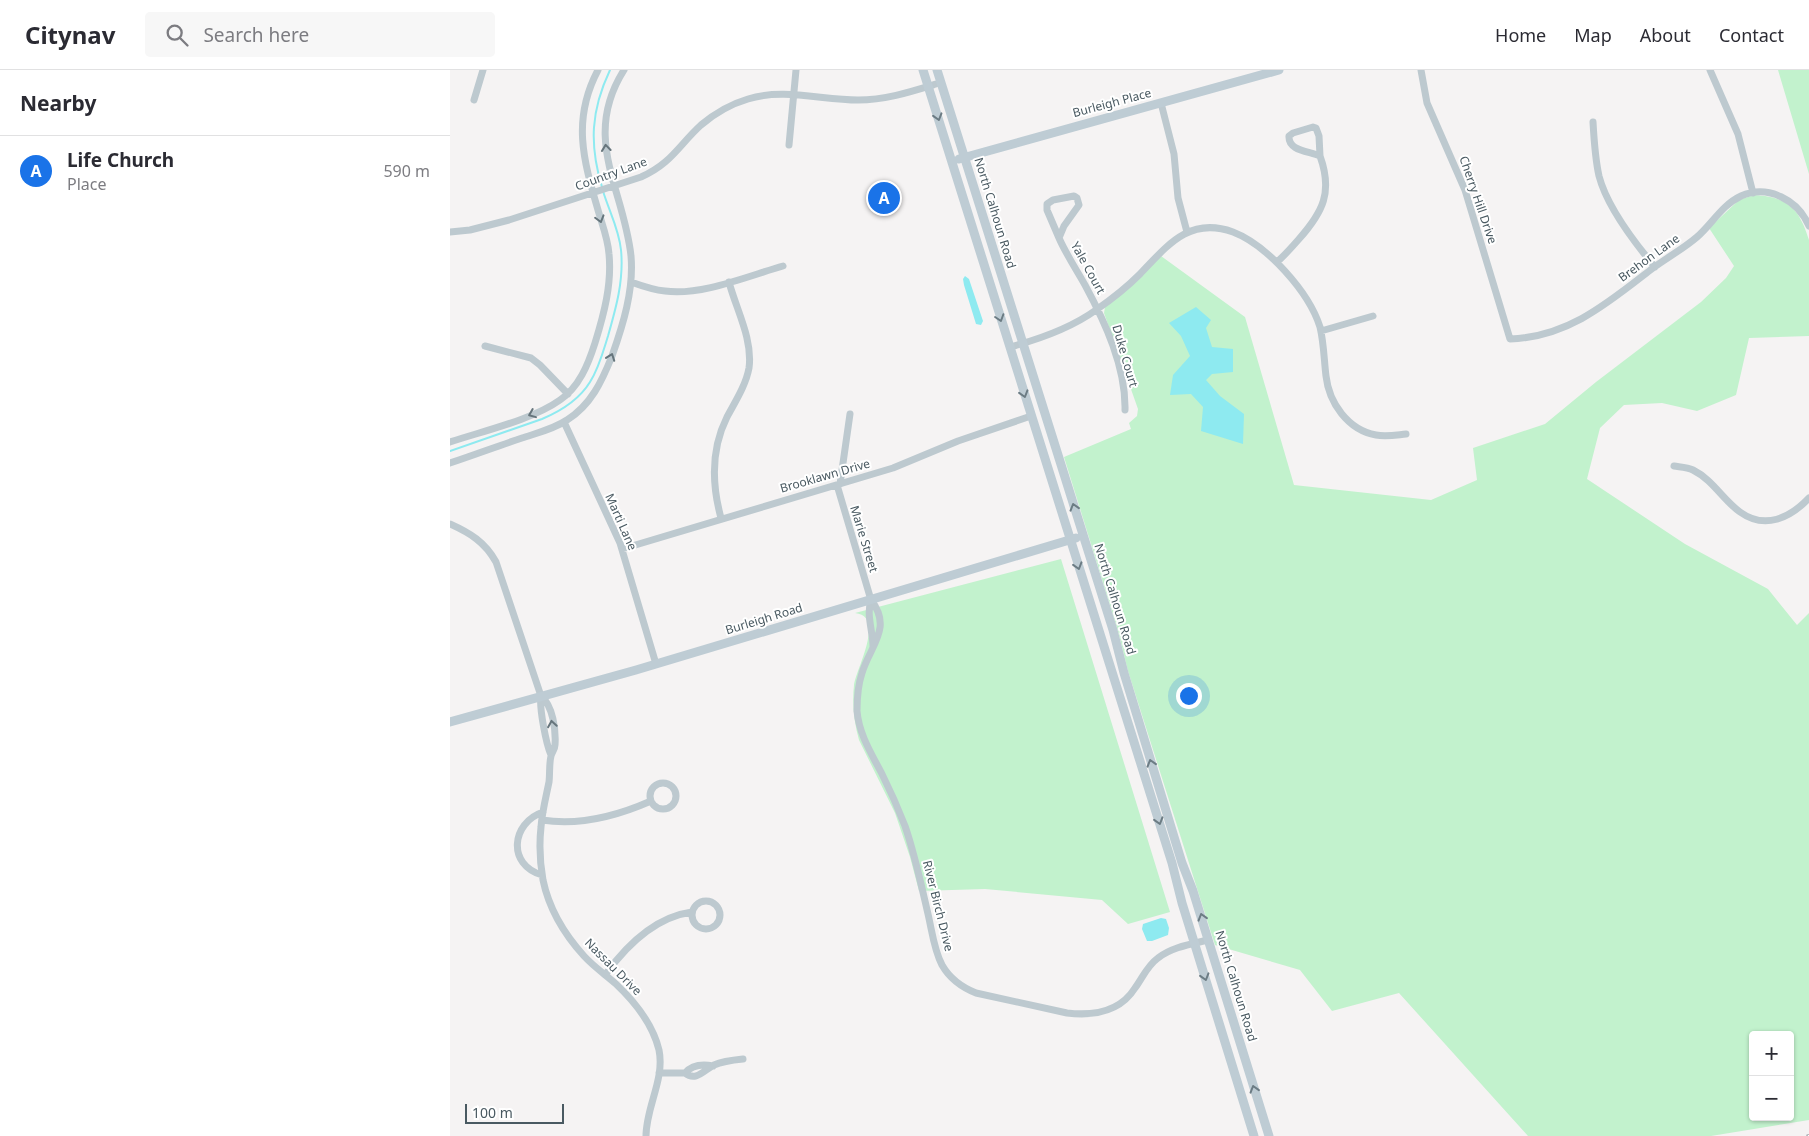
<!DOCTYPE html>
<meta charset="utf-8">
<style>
:root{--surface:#fff;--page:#f7f7f7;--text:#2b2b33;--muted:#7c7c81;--line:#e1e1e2;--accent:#1a73e8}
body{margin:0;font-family:"Noto Sans",sans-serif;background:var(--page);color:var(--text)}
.controls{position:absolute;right:15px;bottom:15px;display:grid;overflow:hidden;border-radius:5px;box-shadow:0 1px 4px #0004}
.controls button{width:45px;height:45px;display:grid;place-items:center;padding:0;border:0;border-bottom:1px solid var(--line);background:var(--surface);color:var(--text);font:25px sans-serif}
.scale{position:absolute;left:15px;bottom:12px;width:99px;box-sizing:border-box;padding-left:5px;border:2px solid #495961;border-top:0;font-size:14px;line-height:18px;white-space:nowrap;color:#495961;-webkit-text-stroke:4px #fff;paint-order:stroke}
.you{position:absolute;left:738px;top:625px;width:18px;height:18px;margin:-12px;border:4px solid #fff;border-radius:50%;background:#1a73e8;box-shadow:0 0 0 8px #1a73e833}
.badge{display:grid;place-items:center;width:32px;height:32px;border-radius:50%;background:var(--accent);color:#fff;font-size:16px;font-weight:700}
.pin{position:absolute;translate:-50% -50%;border:2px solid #fff;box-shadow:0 1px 5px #0006}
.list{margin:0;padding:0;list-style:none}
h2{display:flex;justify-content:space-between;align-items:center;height:65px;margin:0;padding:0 20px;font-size:21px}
h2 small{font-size:16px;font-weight:400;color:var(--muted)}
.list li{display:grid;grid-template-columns:32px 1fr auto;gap:15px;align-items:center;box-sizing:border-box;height:70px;padding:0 20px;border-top:1px solid var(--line)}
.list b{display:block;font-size:19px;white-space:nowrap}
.list p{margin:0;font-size:16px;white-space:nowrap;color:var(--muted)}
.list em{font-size:16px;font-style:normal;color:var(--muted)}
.icon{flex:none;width:28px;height:28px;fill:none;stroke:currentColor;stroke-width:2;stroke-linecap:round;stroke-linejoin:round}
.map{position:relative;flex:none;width:1359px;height:1066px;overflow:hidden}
header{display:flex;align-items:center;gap:30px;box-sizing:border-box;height:70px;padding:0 25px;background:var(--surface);border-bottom:1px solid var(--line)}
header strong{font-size:24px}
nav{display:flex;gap:28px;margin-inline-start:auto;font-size:18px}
.search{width:350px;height:45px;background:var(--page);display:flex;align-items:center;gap:12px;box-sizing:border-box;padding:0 18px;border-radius:5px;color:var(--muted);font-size:19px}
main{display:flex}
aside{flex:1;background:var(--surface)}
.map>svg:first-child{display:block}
</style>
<header>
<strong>Citynav</strong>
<div class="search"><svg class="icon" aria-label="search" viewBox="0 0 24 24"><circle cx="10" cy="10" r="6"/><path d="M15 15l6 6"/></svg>Search here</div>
<nav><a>Home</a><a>Map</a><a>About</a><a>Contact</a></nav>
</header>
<main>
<aside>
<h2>Nearby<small></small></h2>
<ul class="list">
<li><span class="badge">A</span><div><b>Life Church</b><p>Place</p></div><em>590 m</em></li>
</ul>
</aside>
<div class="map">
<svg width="1359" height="1066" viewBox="0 0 1359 1066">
<rect width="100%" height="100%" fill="#f5f3f3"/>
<path fill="#c2f2cd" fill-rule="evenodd" d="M 1328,0 L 1359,0 L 1359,104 Z
M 1304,125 C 1338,127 1349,138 1359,170 L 1359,266 L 1299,268 L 1286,325 L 1247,341 L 1212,333 L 1174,335 L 1150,358 L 1137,409 L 1235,474 L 1318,519 L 1347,555 L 1359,543 L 1359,1050 L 1261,1066 L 1078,1066 L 949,923 L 882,941 L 850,900 L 765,875 L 678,601 L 668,561 L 614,387 L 681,359 L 679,353 L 687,346 L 688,339 L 654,243 L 655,237 L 711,186 L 795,247 L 844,415 L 981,430 L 1027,410 L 1023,378 L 1095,354 L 1146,312 L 1251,232 L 1276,208 L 1284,196 L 1259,158 L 1289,130 ZM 1303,965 L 1340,965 L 1340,1047 L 1303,1047 Z
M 611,489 L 720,842 L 678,854 L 652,830 L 535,819 L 469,821 L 460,787 L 445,743 L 409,670 C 404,652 402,634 404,615 C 406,599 436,546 405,543 Z"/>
<path fill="#8eeaf0" d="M 515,206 L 519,209 L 533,251 L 531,255 L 526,254 L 514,215 L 513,209 Z
M 746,237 L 761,250 L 756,258 L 762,277 L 783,279 L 783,302 L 762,304 L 756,310 L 770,326 L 794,344 L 793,374 L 751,361 L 753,337 L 741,324 L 720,325 L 723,305 L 740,286 L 731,266 L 719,253 Z
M 711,848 L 716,849 L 719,858 L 718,865 L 702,871 L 697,871 L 692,859 L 693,854 Z"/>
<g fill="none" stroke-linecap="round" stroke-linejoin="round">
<path stroke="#8eeaf0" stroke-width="2" d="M 152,117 C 139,74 141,40 160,0
M 0,381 L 92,349 C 111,341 129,330 140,312 C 149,298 153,282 158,266 C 166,238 174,210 171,180 C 169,159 159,141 153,121"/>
<path stroke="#bdc9cf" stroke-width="7" d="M 971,0 L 977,33 L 1015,120 L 1060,269 C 1119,267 1159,232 1203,198 C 1218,187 1233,179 1247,167 C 1262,154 1272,135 1291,126 C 1318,114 1348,130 1359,156
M 1260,0 L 1288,64 L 1303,123
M 24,30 L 33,0
M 711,33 L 724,84 L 728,128 L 737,162
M 1143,52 C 1144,70 1145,88 1149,106 C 1157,137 1184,172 1205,197
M 863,57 L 866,58 L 869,66 L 870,86 C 859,81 838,81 839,66 L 843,63 Z
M 339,75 L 346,0
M 624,126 L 627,128 L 629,135 L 614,156 L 609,168 L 597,140 L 597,134 L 603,130 Z
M 0,162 L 20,160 L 59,150 L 191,107 C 221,94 229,75 251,55 C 264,44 281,34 298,29 C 333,18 372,30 408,30 C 435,30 460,22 486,14
M 609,168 C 616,184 626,199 635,215 C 655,252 676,297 675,340
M 827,192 C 835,185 842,177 849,169 C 873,142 883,122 870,86
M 181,212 C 192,216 203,220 215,221 C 251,226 298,206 333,196
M 871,261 L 923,246
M 35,276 L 81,288 L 90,295 L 118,324
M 560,277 C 590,269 621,258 646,240 C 662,229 677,217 690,204 C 717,176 739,146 783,162 C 817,175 859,222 870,257 C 874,274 874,290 876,306 C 879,333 898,360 926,365 C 936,367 946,365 956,364
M 114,352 L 170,473 L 206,594
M 0,372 C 33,361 82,350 110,330 C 129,317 138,295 145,273 C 154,244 162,214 159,184 C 158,169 152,154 148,140 C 133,89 122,49 148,0
M 0,393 C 24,385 48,376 72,368 C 87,363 104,359 117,350 C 141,335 152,311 162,286 C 173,255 184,220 181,186 C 174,119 131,68 174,0
M 1224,396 C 1230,397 1237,397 1243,400 C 1263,410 1273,430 1290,442 C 1315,460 1340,448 1359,428
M 390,414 L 400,344
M 387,415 L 421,530 C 443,558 420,576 412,603 C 408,615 407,628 407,641 C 409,664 421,683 432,704 C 440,720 448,738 455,756 C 465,785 471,814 478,844 C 482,861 484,880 492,895 C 500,909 511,917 526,923 L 617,943 C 643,946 670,942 685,918 C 693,907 697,896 708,888 C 722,877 742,874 758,870
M 271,448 C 262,415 261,379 277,347 C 285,332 296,315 299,298 C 303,269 286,239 279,212
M 0,454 C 20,463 35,472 46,492 L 91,626 C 89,637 96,674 101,685
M 172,479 L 443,398 L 508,371 L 581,346
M 421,530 C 416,545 423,561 423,577
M 91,626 C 103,636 106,660 105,675 C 105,679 102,682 101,686 C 99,694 100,704 99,712 C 96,727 92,742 91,757 C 89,775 90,793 93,810 C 99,839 115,865 134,886 C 144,897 156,905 166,914 C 184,931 203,955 209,980 C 215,1009 196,1037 196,1066
M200 726a13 13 0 1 1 26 0a13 13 0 1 1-26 0Z
M 92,750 C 129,756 167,746 201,731
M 92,805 C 57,795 61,753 93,742
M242 845a14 14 0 1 1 28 0a14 14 0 1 1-28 0Z
M 155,905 C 176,876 205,847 242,842
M 209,1003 L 235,1003 C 242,995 253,994 263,996
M 235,1003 C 246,1012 254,1000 264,995 C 273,991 283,990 293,989"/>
<path stroke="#beccd4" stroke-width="9" d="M 473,0 L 722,793 L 732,833 L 804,1066
M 487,0 L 663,560 L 674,603 L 732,793 L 743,821 L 819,1066
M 509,89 L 829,0
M 0,652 L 186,600 L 626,468"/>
<defs>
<path id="rail" d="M 1358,1066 L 1359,1066"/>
</defs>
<use href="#rail" stroke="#b4b9bd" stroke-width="4"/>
<use href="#rail" stroke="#fff" stroke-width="2" stroke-dasharray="5.5" stroke-linecap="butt"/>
</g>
<defs><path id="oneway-chevron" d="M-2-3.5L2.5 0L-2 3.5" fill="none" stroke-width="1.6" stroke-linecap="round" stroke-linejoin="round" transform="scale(1.25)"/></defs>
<g stroke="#6c7c84">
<use href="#oneway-chevron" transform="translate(488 47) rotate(73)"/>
<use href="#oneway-chevron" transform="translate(550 248) rotate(72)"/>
<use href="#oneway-chevron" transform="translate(574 324) rotate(73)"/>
<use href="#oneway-chevron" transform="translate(624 437) rotate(-107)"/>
<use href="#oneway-chevron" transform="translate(628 496) rotate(73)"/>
<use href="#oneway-chevron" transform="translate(701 693) rotate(-107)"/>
<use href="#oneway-chevron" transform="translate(709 751) rotate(73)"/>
<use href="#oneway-chevron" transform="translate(752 847) rotate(-107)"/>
<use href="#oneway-chevron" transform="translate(755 907) rotate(73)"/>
<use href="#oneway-chevron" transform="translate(804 1019) rotate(-107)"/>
</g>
<g stroke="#66757c">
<use href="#oneway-chevron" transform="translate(156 78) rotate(-96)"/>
<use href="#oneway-chevron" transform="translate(150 149) rotate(74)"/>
<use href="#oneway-chevron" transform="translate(161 287) rotate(-70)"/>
<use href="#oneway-chevron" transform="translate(82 344) rotate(158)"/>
<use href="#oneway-chevron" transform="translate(102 654) rotate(-99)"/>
</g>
<g text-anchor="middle" stroke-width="4" stroke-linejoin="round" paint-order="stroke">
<g font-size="12" fill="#495961" stroke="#fff">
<text transform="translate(662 33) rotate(-15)" y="4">Burleigh Place</text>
<text transform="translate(161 104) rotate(-20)" y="4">Country Lane</text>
<text transform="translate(1028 130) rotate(71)" y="4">Cherry Hill Drive</text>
<text transform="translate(545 143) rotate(73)" y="4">North Calhoun Road</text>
<text transform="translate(1199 188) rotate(-36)" y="4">Brehon Lane</text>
<text transform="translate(638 198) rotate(61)" y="4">Yale Court</text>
<text transform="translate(675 286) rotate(74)" y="4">Duke Court</text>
<text transform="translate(375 406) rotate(-16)" y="4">Brooklawn Drive</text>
<text transform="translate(171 452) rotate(66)" y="4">Marti Lane</text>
<text transform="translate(414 469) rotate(73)" y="4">Marie Street</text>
<text transform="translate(665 529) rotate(73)" y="4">North Calhoun Road</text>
<text transform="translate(314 549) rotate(-17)" y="4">Burleigh Road</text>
<text transform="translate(488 836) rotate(76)" y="4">River Birch Drive</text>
<text transform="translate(163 897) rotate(45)" y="4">Nassau Drive</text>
<text transform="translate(786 916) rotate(73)" y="4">North Calhoun Road</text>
</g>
</g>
</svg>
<div class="controls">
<button>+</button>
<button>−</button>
</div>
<div class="scale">100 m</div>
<div class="you"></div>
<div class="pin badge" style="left:434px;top:128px">A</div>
</div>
</main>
